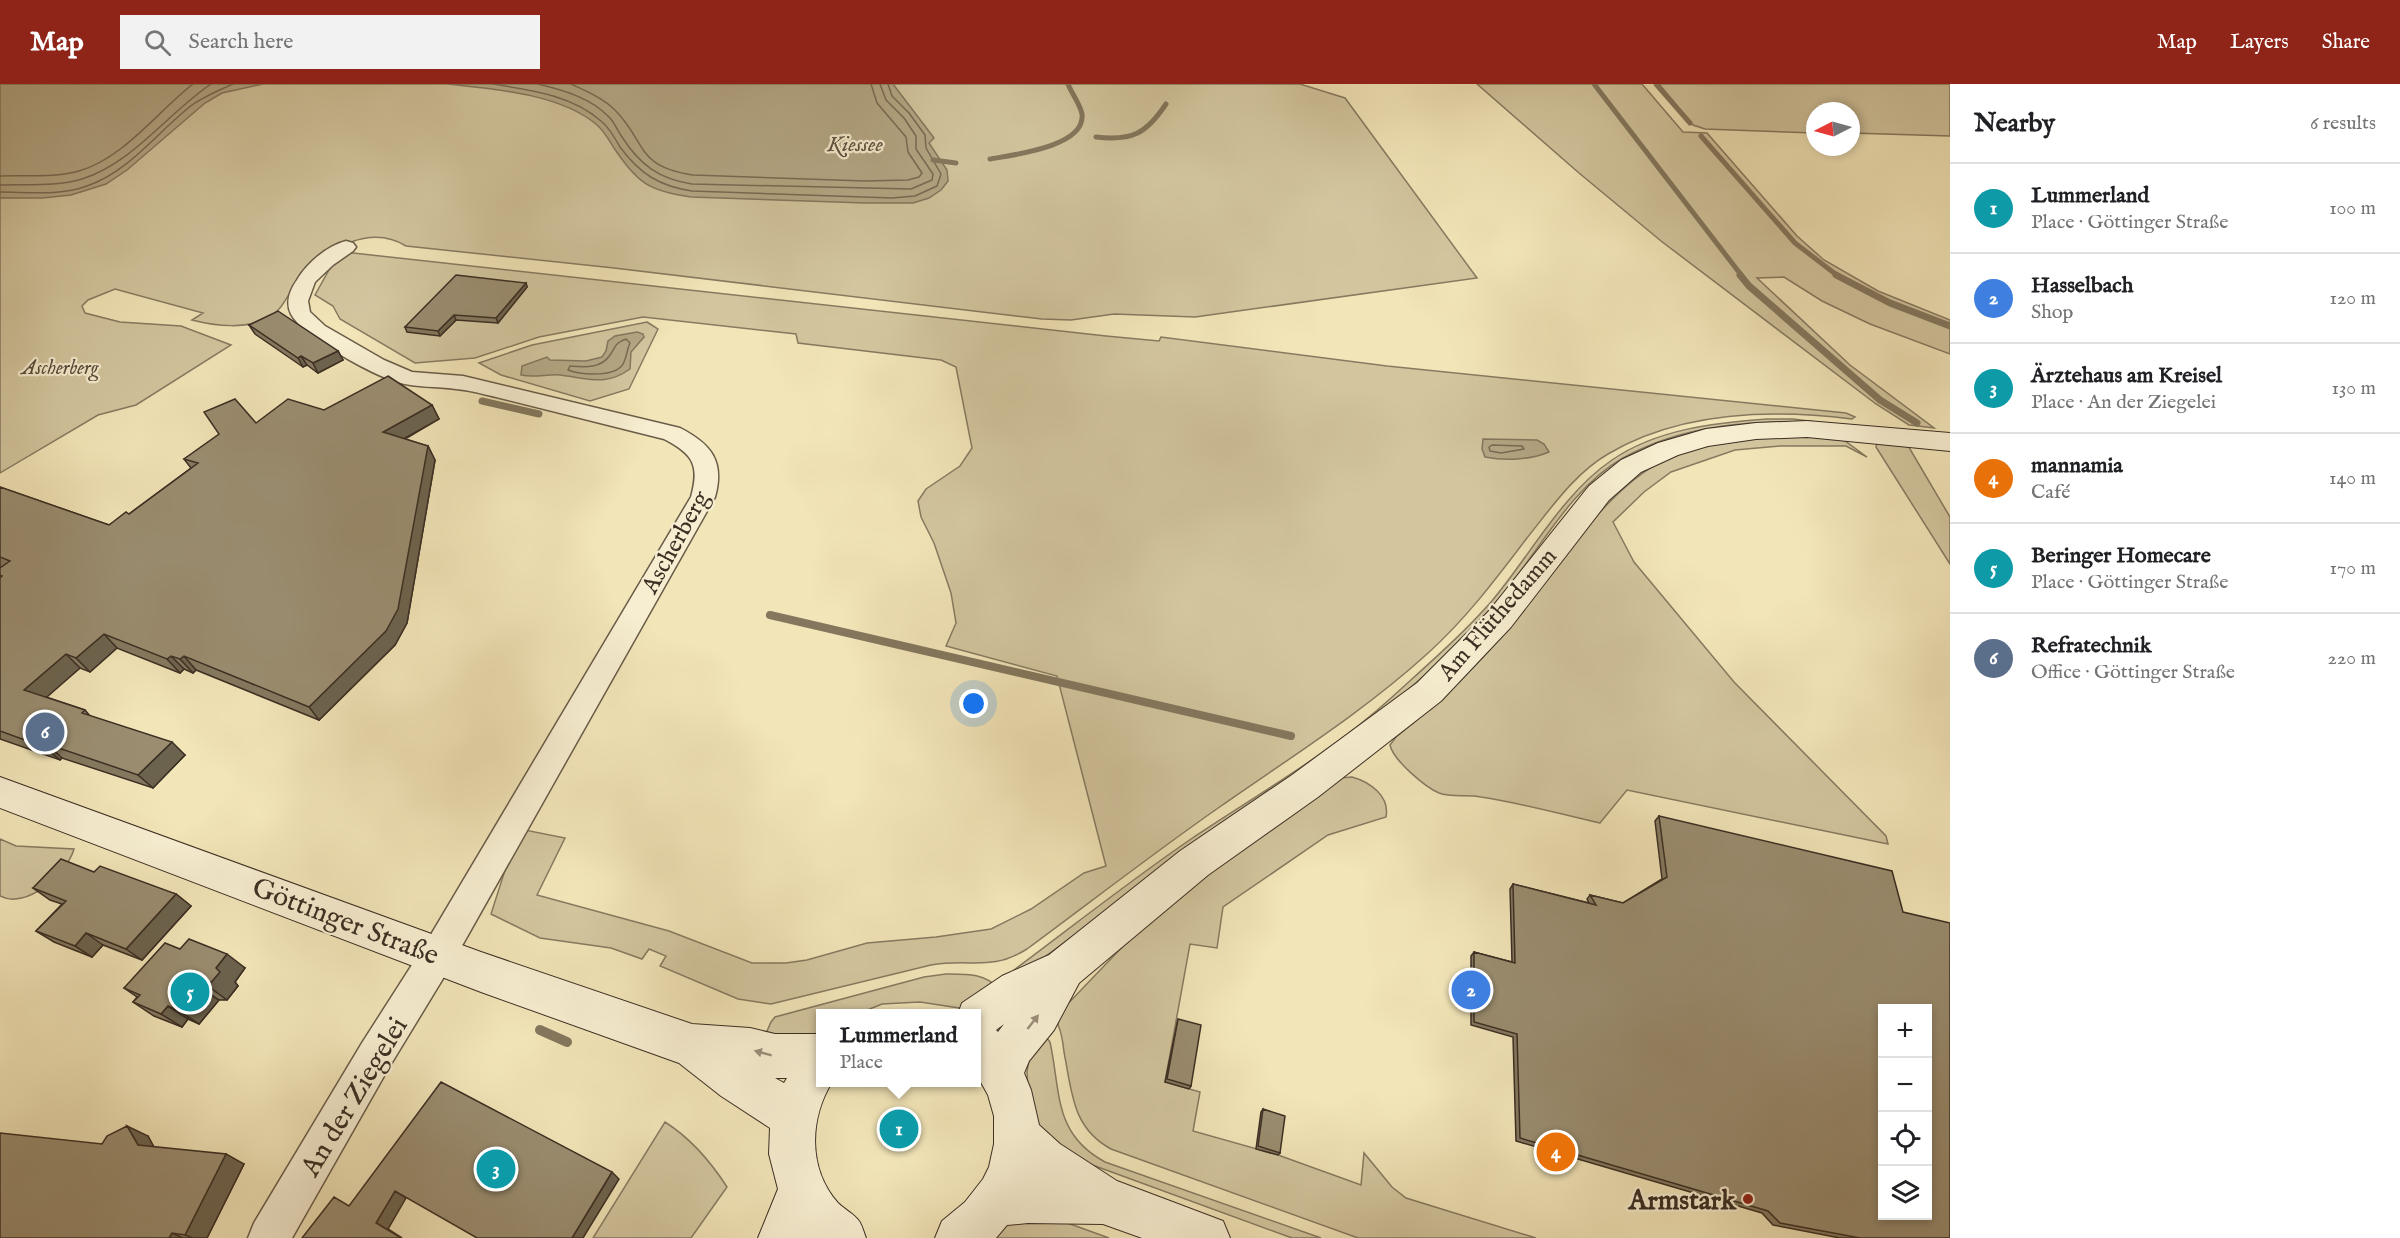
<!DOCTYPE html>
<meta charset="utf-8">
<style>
:root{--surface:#fff;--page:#f2f2f2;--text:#202124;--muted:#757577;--line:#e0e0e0;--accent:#8f2418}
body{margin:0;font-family:"IM FELL English",serif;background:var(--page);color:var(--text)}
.controls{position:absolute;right:18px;bottom:18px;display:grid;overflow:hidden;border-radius:0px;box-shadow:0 3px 9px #0003}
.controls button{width:54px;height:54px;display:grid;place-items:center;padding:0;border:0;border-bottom:2px solid var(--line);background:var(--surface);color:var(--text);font:30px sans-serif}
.compass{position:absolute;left:1806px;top:18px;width:54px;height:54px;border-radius:50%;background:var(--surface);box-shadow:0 3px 9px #0003;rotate:264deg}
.you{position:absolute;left:974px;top:620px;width:21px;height:21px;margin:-15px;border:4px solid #fff;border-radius:50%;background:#1a73e8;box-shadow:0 0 0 9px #1a73e833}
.badge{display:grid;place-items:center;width:39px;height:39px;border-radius:50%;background:var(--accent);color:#fff;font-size:20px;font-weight:700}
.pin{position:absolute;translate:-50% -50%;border:3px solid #fff;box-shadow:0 2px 6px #0006}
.popup{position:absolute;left:816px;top:925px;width:165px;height:78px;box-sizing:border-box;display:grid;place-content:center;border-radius:0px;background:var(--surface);filter:drop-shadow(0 2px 4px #0005);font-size:20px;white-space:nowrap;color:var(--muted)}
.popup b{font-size:22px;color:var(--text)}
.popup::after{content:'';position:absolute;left:50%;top:100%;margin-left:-12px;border:12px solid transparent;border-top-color:var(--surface)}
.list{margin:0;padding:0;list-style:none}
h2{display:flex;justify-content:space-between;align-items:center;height:78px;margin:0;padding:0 24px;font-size:26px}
h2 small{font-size:20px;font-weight:400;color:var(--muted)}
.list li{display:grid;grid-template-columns:39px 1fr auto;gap:18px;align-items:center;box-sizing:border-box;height:90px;padding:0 24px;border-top:2px solid var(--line)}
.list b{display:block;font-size:22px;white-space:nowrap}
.list p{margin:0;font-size:20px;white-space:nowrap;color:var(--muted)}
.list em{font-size:20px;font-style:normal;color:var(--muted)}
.icon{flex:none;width:33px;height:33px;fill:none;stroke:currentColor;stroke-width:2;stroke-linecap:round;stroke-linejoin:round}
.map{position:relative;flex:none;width:1950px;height:1154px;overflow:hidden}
header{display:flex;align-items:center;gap:36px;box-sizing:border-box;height:84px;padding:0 30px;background:var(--accent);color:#fff}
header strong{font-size:28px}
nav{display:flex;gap:33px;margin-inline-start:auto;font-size:21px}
.search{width:420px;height:54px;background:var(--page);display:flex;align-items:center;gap:15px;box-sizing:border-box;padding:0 21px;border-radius:0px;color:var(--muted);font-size:22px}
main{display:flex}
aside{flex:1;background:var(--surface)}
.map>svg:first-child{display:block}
</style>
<header>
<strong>Map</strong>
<div class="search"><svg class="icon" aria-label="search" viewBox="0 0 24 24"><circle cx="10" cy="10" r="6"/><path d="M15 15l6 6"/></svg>Search here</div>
<nav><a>Map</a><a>Layers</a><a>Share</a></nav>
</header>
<main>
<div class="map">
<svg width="1950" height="1154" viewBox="0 0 1950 1154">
<rect width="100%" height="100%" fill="#f2e5b8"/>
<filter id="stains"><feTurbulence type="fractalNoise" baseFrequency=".00333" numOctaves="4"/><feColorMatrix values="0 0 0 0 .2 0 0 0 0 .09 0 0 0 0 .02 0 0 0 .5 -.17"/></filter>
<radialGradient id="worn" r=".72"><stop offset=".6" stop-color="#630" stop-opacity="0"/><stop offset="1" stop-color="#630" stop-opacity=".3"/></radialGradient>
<path fill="#d3c69f" stroke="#877a61" stroke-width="1.5" d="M 0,0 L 1300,0 L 1345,14 L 1477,194 L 1195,233 L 1114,230 L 1071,236 L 1042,235 L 614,184 L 406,162 C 370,140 330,164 303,190 C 291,202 285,225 269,233 C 248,246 215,242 192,236 L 203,229 L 115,205 L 88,216 L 82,222 L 85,229 L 120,238 L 181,242 L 231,261 L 136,321 L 98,331 L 0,389 Z
M 1477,0 L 1642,0 L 1683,48 L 1707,49 L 1797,152 L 1824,176 L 1878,207 L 1950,236 L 1950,270 L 1870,240 L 1822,217 L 1784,193 L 1757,194 L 1850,281 L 1934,344 L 1909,341 L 1876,320 L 1661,157 L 1579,89 Z
M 1659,0 L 1950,0 L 1950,52 L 1851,49 L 1851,27 L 1815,27 L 1815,49 L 1705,45 L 1693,41 Z
M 344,168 L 1106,252 L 1159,257 L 1161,253 L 1387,282 L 1846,329 L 1855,333 L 1852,335 C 1771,325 1681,327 1608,370 C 1575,389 1551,424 1527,454 C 1496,495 1465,536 1427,570 C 1363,628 1291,673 1221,722 C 1155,768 1092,817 1027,865 C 990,888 971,874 931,881 L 771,920 L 738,915 L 660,882 L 666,872 L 649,865 L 642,875 L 611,864 L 540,854 L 491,830 L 506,783 L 525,746 L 565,754 L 537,811 L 669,847 L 752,879 L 786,879 L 807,876 L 867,859 L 936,853 L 991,845 L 1031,825 L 1084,789 L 1106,782 L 1057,592 L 946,562 L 956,539 L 951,509 L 934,459 L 921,433 L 918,417 L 926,405 L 960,382 L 972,364 L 956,283 L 941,276 L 798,259 L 796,250 L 643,233 L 539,253 L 475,274 L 415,279 L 340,235 L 333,222 L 315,211 L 329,186 Z
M 647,238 L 658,245 L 629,305 L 590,317 L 501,291 L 479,279 L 532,261 Z
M 1767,335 L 1793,335 L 1825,339 C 1757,335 1684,340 1623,374 C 1572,403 1542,462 1506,506 C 1482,536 1455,565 1426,590 C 1368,642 1302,685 1239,730 C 1165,783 1092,838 1019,892 L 1014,886 C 1073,842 1131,796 1191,755 C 1258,710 1331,669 1391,614 C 1425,583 1460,553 1491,518 C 1530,472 1562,410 1612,376 C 1657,345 1714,339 1767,335 Z
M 1784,351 L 1841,354 L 1867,373 L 1846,362 L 1780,362 L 1735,366 L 1671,388 L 1644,408 L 1613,438 L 1634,478 L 1734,598 L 1886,752 L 1888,760 L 1627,706 L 1600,739 C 1560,730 1521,719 1481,713 C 1467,710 1452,714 1439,709 C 1425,703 1393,676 1390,661 L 1396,653 C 1437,620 1477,583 1510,542 C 1553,491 1607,400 1669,374 C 1706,358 1745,355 1784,351 Z
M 1877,357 L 1907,360 L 1950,433 L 1950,480 L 1876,363 Z
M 1352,693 C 1370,698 1390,712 1386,733 L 1328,751 L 1223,823 L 1217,864 L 1190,860 L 1165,998 L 1200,1008 L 1193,1047 L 1278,1071 L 1361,1101 L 1364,1069 L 1392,1103 L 1406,1114 L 1536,1154 L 1358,1154 L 1111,1065 C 1072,1044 1072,1008 1064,968 C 1063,959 1062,949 1058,941 L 1059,929 L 1148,836 L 1223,776 L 1340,694 Z
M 0,755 L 16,762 L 74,765 C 67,790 26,826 0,812 Z
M 946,890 C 966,890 985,889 999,905 L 972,922 L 959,924 L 920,918 L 882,920 L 860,929 L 821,930 L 821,950 L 812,953 L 764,954 L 771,938 L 775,933 L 924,893 Z
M 1043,949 L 1050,958 C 1061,1008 1053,1050 1105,1078 L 1321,1154 L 1292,1154 L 1087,1079 L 1062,1067 L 1036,1040 L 1028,1006 L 1027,988 L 1030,970 Z
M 665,1038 C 690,1054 711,1078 727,1103 L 691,1154 L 593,1154 Z
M 1062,1137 L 1109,1154 L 986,1154 L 1008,1139 Z"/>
<path fill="#b4a785" stroke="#84775e" stroke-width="1.5" d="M 0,0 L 263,0 L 222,9 L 205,19 L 127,86 L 106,100 L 71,111 L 42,114 L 0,114 Z
M 448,0 L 893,0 L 934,54 L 929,59 L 947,86 L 948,97 L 941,106 L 929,114 L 913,119 L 865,119 L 691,113 C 648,107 638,99 614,64 C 609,56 604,47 597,41 C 561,10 495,5 448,0 Z
M 637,248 L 643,250 L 644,253 L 631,268 L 630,285 C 605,303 587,294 560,291 C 547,290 534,294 521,291 L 522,282 L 547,273 L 550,276 L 586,277 L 602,273 L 606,267 L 608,257 L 615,252 Z
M 1483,355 L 1537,356 L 1544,360 L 1549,368 C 1530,376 1505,377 1485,373 L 1482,365 Z"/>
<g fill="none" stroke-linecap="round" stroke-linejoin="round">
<path stroke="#786a54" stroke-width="1.5" d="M 493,0 C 530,6 572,11 601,37 C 609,43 615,54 620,63 C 640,90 659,102 692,107 L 892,114 L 915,112 L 937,102 L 941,90 L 926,64 L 925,51 L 909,29 L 892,12 L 888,0
M 538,0 C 563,6 591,14 609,33 C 615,39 617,46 622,53 C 640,81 659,95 692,100 L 911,105 L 932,96 L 933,90 L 916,65 L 916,52 L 904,34 L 886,16 L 880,0
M 571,0 C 586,7 603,14 615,26 C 648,60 635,82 693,91 L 865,97 L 908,96 L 919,93 L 922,89 L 908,68 L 906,53 L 877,19 L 871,0
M 0,92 C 26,91 54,94 79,87 C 124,74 157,28 193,0
M 0,101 C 27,100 56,103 82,95 C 133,79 168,29 211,0
M 0,108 C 28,108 60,112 87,102 C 130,87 157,48 192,21 C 205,12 219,6 233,0
M 626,255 L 630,259 C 627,265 627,272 624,278 C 618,294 581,291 568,286 L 570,282 C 584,283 601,285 610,271 C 616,262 615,259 626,255 Z
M 1492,361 L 1522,362 L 1524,365 L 1501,369 L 1490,367 L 1489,363 Z"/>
<path stroke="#84775e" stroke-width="5" d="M 1594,0 L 1742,192
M 1656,0 L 1690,39
M 1701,52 L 1795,159 L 1838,192
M 1096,53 C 1132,57 1146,50 1166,20
M 990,75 C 1012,71 1086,63 1082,30 C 1080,20 1072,10 1068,0
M 933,76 L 956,79"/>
<path stroke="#84775e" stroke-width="7" d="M 1740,191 L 1749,202 L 1880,316 L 1917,339
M 1836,191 L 1890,219 L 1950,242
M 482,317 L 539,330"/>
<path stroke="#84775e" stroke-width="8" d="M 770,531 L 1291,652"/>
<path stroke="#84775e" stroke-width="10" d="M 540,946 L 567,958"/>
<defs>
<path id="street" d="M 346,157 L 353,159 L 356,163 L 353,167 L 333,181 L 315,198 L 308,217 L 310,228 L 325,242 L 384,276 L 412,288 L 463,292 L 680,344 C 711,360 725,377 715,413 L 450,883 L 388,985 L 292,1154 L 248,1154 L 254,1139 L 362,959 L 426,859 L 691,413 C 700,381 693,370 664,355 C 608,341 552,327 496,313 C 483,310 469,306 456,305 C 436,302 417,304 397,298 C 371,290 303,253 291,230 C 285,218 290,206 297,196 C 307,179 327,162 346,157 Z"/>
<path id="secondary" d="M 1807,337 L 1950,349 L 1950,367 L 1807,353 L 1756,355 L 1708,362 L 1678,371 L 1641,388 L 1609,416 L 1511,543 L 1441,617 L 1318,713 L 1208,791 L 1079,899 L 1054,946 L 1029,977 L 1024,989 L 1031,1006 L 1039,1041 L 1060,1060 L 1117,1097 L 1223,1137 L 1230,1154 L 1142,1154 L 1103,1140 L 1028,1139 L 1007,1141 L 996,1154 L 935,1154 L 942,1137 L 965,1118 L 983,1095 L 989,1083 L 994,1060 L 994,1032 L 988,1011 L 977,991 L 977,930 L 958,930 L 962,919 L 1002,892 L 1049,871 L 1180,767 L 1292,691 L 1417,599 L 1489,527 L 1589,402 L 1621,376 L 1658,359 L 1706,345 L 1756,339 ZM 1004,940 L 998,948 L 996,946 Z
M 0,693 L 481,868 L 692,940 L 750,944 L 775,950 L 821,950 L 821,998 L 832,998 C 809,1036 808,1085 838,1119 C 844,1125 854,1130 859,1137 C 862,1141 864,1149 866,1154 L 758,1154 L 778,1105 L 769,1070 L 770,1044 L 721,1012 L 679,979 L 481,908 L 0,724 ZM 775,994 L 787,994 L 784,999 Z"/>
</defs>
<use href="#street" stroke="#695c48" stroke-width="3"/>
<use href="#secondary" stroke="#3b2e23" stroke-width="2"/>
<use href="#street" fill="#f7eed1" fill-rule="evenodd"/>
<use href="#secondary" fill="#f7eed1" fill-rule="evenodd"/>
</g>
<path fill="#847960" stroke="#3b2e23" stroke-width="1.5" d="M 526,199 L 527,203 L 498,239 L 456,236 L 440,252 L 407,248 L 405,243 Z
M 249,241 L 338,267 L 343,276 L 318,289 L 307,281 L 303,283 L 255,250 Z
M 432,321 L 439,335 L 405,355 L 428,362 L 435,376 L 407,539 L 395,561 L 319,636 L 196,586 L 193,589 L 184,585 L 180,589 L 117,564 L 90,588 L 80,584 L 46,613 L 85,626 L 90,632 L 185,671 L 153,704 L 62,674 L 60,676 L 0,655 L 0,484 L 1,483 L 0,483 L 0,403 L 109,441 L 129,430 L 191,384 L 184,375 L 256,339 L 324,326 Z
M 1659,732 L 1950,1154 L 1840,1154 L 1773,1141 L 1762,1129 L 1516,1057 L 1513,953 L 1471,941 L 1471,872 L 1474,868 L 1512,878 L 1510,805 L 1513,800 L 1589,819 L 1587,815 L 1590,811 L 1623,819 L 1662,795 L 1655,737 Z
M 94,788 L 176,810 L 191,822 L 142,876 L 103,861 L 92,873 L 54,858 L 36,847 L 62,820 L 50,816 L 33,804 Z
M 180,865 L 245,884 L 235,898 L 238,902 L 227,916 L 219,916 L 199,940 L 188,935 L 182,943 L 154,932 L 133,918 L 137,913 L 124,904 Z
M 1178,935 L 1191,1002 L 1189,1005 L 1165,998 Z
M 1263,1025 L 1280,1069 L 1278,1071 L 1256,1065 L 1261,1028 Z
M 148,1052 L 154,1063 L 244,1080 L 207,1154 L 0,1154 L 102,1060 Z"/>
<path fill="#6c634e" stroke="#3b2e23" stroke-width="1.5" d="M 526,199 L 527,203 L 498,239 L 496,234 Z
M 454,231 L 456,236 L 440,252 L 438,247 Z
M 338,267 L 343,276 L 318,289 L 313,279 Z
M 301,272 L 307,281 L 303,283 L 298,274 Z
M 432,321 L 439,335 L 391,362 L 383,348 Z
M 428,362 L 435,376 L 407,539 L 395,561 L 319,636 L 309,623 Z
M 104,550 L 117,564 L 90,588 L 76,574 Z
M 66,570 L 80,584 L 40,619 L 24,606 Z
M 171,572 L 184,585 L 180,589 L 167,575 Z
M 184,572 L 196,586 L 193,589 L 180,575 Z
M 172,658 L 185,671 L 153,704 L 138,691 Z
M 47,660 L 62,674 L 60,676 L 44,663 Z
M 176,810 L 191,822 L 142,876 L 126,865 Z
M 86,849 L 103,861 L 92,873 L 75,862 Z
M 227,870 L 245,884 L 235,898 L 238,902 L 227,916 L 208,902 L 216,884 Z
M 199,903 L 219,916 L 199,940 L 179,927 Z
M 168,922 L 188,935 L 182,943 L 161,930 Z
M 127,1042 L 148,1052 L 158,1071 L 138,1061 Z
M 226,1070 L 244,1080 L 207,1154 L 193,1154 L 185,1151 Z
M 612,1088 L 619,1095 L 583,1154 L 572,1154 Z
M 395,1107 L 406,1114 L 388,1145 L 402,1154 L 376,1139 Z
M 172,1149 L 183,1154 L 169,1154 Z"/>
<path fill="#9a8d70" stroke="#3b2e23" stroke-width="1.5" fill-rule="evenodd" d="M 456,191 L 526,199 L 496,234 L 454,231 L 438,247 L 405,243 Z
M 278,227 L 338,267 L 313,279 L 301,272 L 298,274 L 249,241 Z
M 388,292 L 432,321 L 383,348 L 428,362 L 398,525 L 386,547 L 309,623 L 184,572 L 180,575 L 171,572 L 167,575 L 104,550 L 76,574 L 66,570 L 24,606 L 85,626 L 82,629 L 172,658 L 138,691 L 47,660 L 44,663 L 0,647 L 0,494 L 2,492 L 0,491 L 0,484 L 10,477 L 0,473 L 0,403 L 109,441 L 126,428 L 129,430 L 198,379 L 184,375 L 219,350 L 204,328 L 235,315 L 256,339 L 288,315 L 324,326 Z
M 1659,732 L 1892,787 L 1903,828 L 1950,839 L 1950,1154 L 1860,1154 L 1780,1139 L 1768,1127 L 1520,1054 L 1517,950 L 1474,938 L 1474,868 L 1515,879 L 1513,800 L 1596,821 L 1590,811 L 1623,819 L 1667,793 ZM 1882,924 L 1928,924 L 1928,1131 L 1882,1131 Z
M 61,775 L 94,788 L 100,782 L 176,810 L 126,865 L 86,849 L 75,862 L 36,847 L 66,817 L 33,804 Z
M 189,855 L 227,870 L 216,884 L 220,888 L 208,902 L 199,903 L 179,927 L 168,922 L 161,930 L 133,918 L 140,911 L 124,904 L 165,859 L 180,865 Z
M 1178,935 L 1201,941 L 1191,1002 L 1167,995 Z
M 441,998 L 612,1088 L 572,1154 L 477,1154 L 395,1107 L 376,1139 L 401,1154 L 302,1154 L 334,1113 L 349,1122 Z
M 1263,1025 L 1285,1032 L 1280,1069 L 1258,1062 Z
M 127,1042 L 138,1061 L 226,1070 L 185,1151 L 172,1149 L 169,1154 L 0,1154 L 0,1049 L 102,1060 L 107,1052 Z"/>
<defs><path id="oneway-solid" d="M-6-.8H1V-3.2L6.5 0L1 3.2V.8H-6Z" transform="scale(1.5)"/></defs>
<g fill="#998e7a">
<use href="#oneway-solid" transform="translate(1033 938) rotate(-52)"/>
<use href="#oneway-solid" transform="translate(763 969) rotate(-165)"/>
</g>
<circle fill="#8f2418" stroke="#f7eed1" stroke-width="2" cx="1748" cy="1115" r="6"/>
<g text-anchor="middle" stroke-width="4.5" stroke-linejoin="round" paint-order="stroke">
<g font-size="20" font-style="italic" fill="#594c3c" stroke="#f7eed1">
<text x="60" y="290">Ascherberg</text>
</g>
<g font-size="22" font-style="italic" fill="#5f5240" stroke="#f7eed1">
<text x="855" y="67">Kiessee</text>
</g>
<g font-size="24" fill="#3b2e23" stroke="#f7eed1">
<text transform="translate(675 458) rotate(-61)" y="8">Ascherberg</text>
<text transform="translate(1497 530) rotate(-49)" y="8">Am Flüthedamm</text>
</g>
<g font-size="28" fill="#3b2e23" stroke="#f7eed1">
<text transform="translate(346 836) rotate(21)" y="10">Göttinger Straße</text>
<text transform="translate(353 1012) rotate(-59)" y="10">An der Ziegelei</text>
</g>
<g font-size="28" font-weight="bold" fill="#3b2e23" stroke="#f7eed1" text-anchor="end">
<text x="1736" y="1125">Armstark</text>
</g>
</g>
<rect width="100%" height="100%" filter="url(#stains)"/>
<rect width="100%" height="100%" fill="url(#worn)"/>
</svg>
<div class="controls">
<button>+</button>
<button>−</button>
<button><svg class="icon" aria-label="locate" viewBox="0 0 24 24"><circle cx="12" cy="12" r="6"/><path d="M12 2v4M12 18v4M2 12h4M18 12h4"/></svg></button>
<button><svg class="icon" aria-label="layers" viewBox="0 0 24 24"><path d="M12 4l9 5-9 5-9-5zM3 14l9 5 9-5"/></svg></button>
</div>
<svg class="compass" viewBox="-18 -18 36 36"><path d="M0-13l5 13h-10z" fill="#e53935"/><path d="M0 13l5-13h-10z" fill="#757577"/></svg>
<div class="you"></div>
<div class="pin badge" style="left:899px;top:1045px;background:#0f9aa8">1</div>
<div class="popup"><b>Lummerland</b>Place</div>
<div class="pin badge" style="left:1471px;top:906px;background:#3f7fe0">2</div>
<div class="pin badge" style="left:496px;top:1085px;background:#0f9aa8">3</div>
<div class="pin badge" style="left:1556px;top:1068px;background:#e8710a">4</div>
<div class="pin badge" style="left:190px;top:908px;background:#0f9aa8">5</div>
<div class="pin badge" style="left:45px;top:648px;background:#5c6f8a">6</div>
</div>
<aside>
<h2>Nearby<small>6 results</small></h2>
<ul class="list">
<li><span class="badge" style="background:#0f9aa8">1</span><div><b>Lummerland</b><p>Place · Göttinger Straße</p></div><em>100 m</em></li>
<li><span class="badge" style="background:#3f7fe0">2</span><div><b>Hasselbach</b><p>Shop</p></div><em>120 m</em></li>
<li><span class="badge" style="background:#0f9aa8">3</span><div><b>Ärztehaus am Kreisel</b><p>Place · An der Ziegelei</p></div><em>130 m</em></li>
<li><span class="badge" style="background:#e8710a">4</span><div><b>mannamia</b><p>Café</p></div><em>140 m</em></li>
<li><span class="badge" style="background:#0f9aa8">5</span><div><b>Beringer Homecare</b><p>Place · Göttinger Straße</p></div><em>170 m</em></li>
<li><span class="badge" style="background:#5c6f8a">6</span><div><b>Refratechnik</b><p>Office · Göttinger Straße</p></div><em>220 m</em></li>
</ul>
</aside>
</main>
